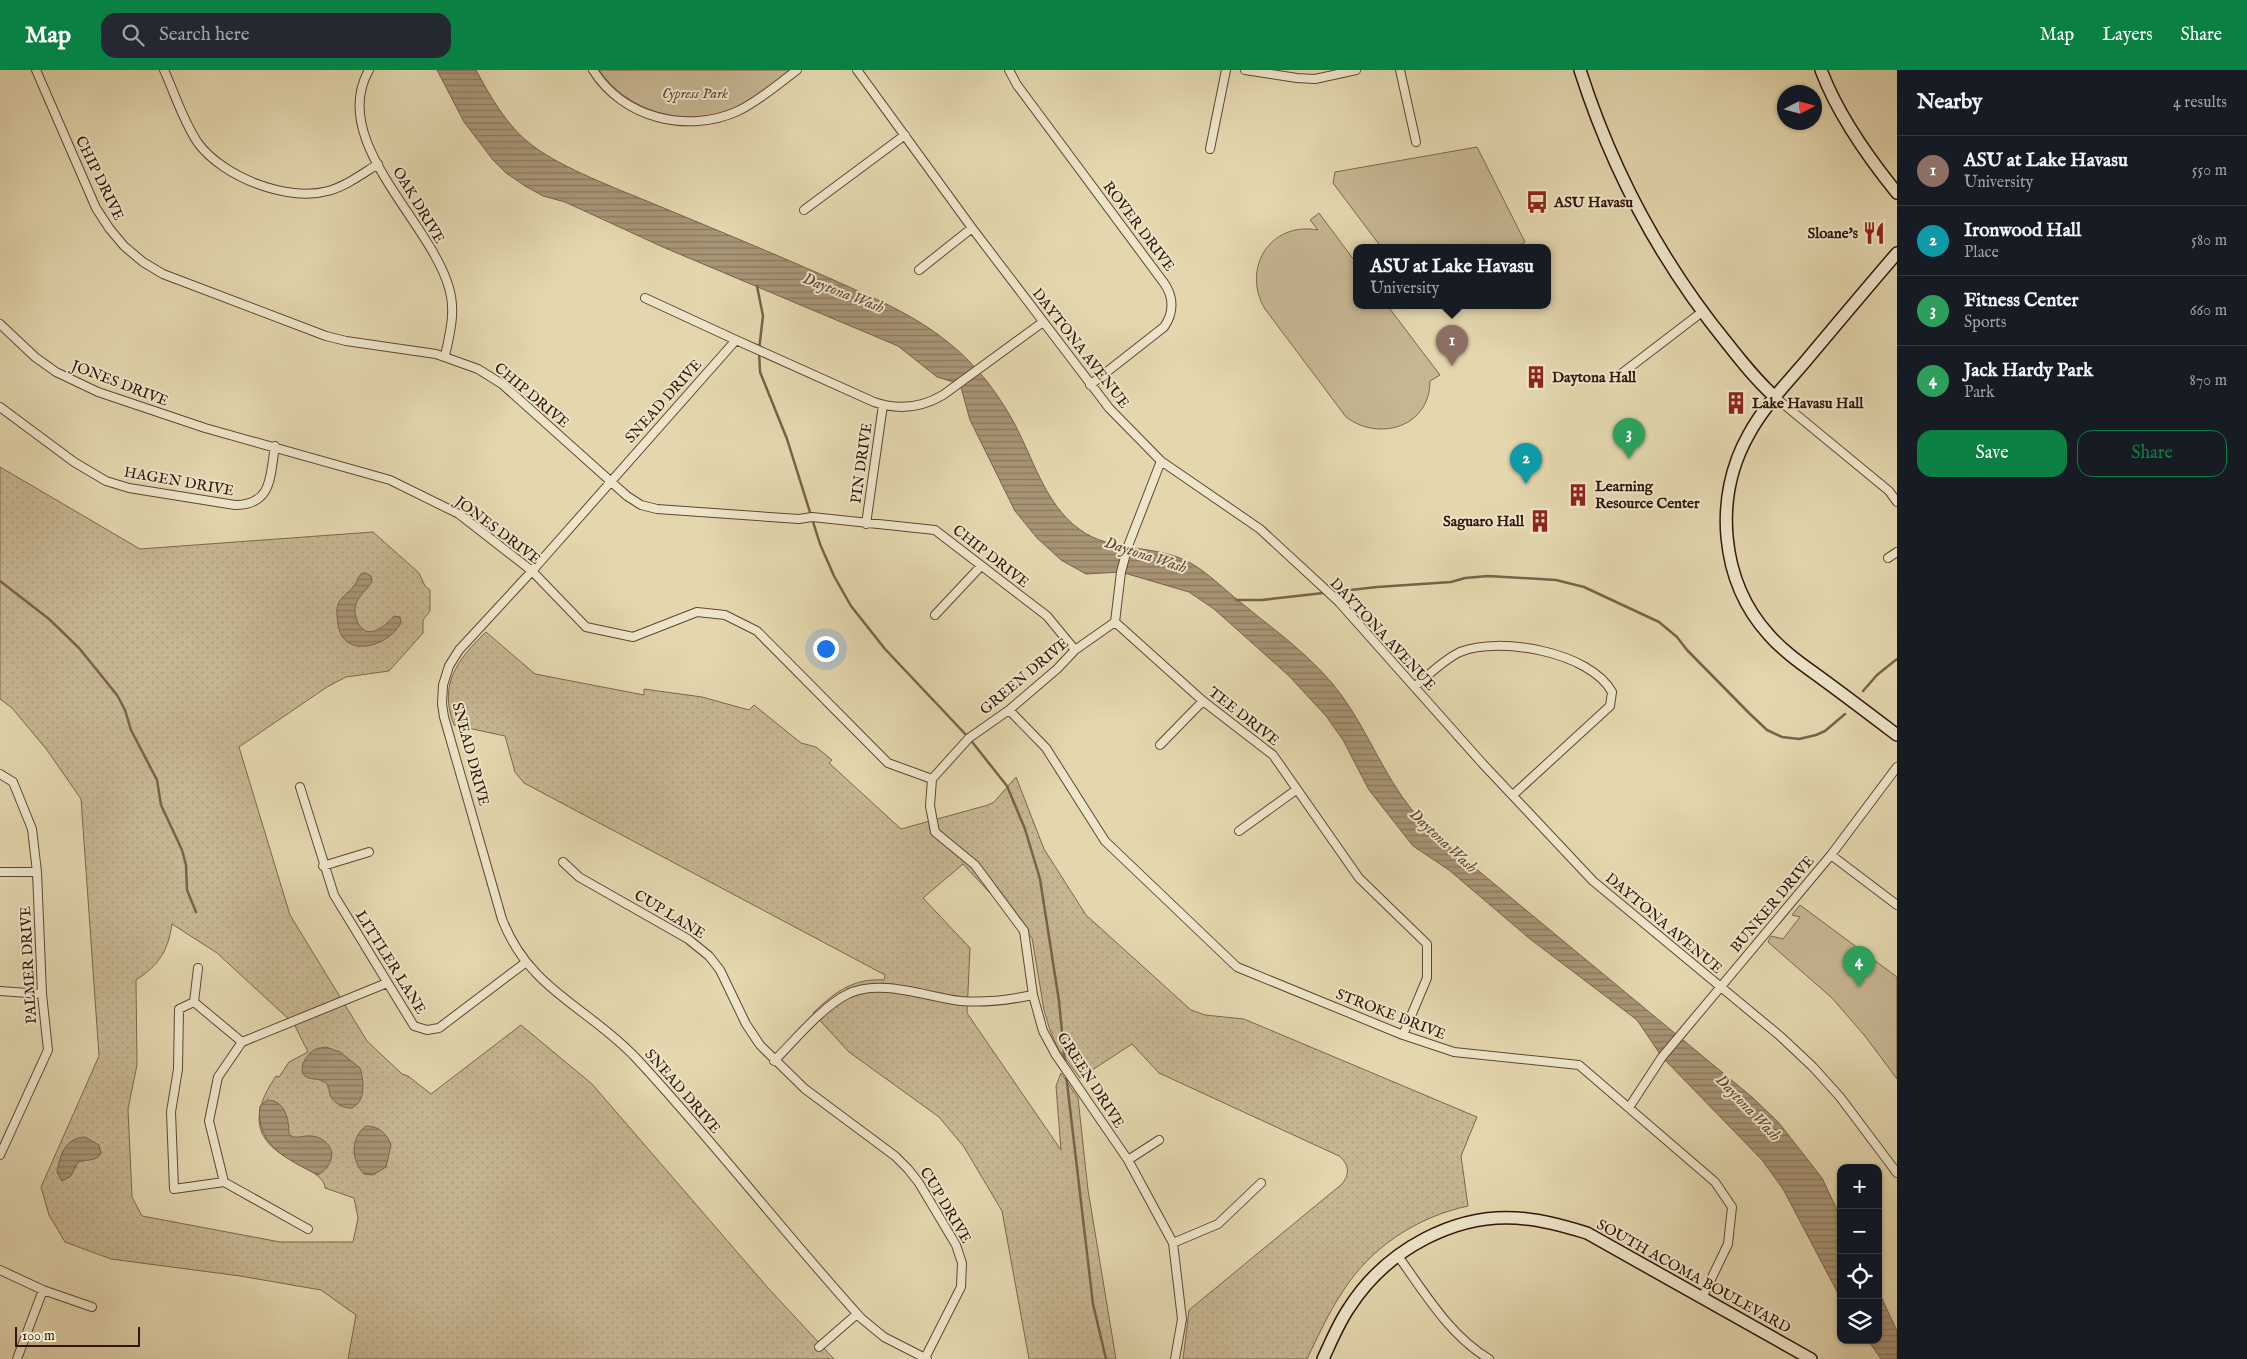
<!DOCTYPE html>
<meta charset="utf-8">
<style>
:root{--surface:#171b24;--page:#242831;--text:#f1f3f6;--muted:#9ea1a6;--line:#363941;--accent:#0b8043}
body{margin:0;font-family:"IM FELL English",serif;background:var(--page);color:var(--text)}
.controls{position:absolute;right:15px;bottom:15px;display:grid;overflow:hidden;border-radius:10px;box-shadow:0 1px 4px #0004}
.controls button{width:45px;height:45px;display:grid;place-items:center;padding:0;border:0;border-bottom:1px solid var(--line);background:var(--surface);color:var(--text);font:25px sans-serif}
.compass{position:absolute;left:1777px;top:15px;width:45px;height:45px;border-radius:50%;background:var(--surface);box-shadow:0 1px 4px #0004;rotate:84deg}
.scale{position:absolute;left:15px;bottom:12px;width:125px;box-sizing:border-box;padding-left:5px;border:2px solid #331609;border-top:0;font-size:14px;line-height:18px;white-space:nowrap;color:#331609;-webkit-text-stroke:4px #ede5ca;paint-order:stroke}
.you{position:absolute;left:825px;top:578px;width:18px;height:18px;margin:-12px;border:4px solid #fff;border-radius:50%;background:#1a73e8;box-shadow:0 0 0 8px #1a73e833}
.badge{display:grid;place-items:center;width:32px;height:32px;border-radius:50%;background:var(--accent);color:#fff;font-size:16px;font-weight:700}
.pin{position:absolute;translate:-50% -41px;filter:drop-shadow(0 1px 2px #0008)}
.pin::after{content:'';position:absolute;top:26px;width:18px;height:15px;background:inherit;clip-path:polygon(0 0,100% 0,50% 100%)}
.popup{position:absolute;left:1353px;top:174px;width:198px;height:65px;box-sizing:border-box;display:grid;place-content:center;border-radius:10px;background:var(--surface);filter:drop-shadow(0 1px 4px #0005);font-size:16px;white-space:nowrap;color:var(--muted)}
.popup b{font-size:19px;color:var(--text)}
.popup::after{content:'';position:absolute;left:50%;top:100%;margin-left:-10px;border:10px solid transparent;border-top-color:var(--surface)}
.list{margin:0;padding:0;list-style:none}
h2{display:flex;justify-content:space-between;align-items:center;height:65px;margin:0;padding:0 20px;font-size:21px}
h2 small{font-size:16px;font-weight:400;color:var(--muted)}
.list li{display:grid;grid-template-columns:32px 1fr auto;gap:15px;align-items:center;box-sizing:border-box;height:70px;padding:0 20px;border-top:1px solid var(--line)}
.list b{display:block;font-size:19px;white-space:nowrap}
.list p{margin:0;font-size:16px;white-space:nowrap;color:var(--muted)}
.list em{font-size:16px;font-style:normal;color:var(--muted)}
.actions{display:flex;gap:10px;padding:15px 20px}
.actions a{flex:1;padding:11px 0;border:1px solid var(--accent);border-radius:15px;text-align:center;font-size:18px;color:var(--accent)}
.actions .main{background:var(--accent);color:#fff}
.icon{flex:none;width:28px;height:28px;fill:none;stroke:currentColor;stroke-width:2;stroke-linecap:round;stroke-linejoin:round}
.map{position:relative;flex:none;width:1897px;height:1289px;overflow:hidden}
header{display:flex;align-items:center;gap:30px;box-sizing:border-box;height:70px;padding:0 25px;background:var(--accent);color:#fff}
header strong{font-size:24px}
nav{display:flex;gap:28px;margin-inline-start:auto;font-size:18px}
.search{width:350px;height:45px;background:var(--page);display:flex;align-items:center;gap:12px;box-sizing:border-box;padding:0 18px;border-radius:15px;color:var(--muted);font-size:19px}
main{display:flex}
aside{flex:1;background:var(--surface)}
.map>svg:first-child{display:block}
</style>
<header>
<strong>Map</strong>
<div class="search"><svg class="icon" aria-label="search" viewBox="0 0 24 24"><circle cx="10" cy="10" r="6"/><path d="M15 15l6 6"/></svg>Search here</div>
<nav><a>Map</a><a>Layers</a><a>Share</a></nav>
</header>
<main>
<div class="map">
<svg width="1897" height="1289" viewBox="0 0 1897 1289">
<defs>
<pattern id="grass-dots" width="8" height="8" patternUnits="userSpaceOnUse" patternTransform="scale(1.25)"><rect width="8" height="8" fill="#c6b692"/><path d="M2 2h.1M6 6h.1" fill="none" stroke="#ab9c7d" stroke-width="1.8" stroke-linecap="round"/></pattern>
<pattern id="water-rules" width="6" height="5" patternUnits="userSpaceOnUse" patternTransform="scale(1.25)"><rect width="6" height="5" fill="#a89576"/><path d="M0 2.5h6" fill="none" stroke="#89795f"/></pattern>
</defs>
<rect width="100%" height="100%" fill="#e4d7ae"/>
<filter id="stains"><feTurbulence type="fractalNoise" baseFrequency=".004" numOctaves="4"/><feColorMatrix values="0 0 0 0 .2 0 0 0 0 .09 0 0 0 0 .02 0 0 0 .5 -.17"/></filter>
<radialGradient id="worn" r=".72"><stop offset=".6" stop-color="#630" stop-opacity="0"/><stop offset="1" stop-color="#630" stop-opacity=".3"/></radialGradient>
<path fill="url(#grass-dots)" stroke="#7c664e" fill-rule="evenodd" d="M 0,397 L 140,479 L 373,462 L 419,503 L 425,516 L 430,520 L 430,541 L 423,550 L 423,563 L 389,601 L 346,607 L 327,617 L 239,677 L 290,845 L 367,971 L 402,1004 L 408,1006 L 431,1024 L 521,955 L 592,1014 L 769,1219 L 834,1289 L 348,1289 L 356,1245 L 321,1220 L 240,1206 L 111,1189 L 65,1172 L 49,1145 L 41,1117 L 99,986 L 81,729 L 47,680 L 12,638 L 0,629 ZM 172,854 L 217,883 L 294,954 L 308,982 L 289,992 L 279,1007 L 276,1006 C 219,1089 324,1089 325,1118 L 354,1128 L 358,1148 L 353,1172 L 280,1172 L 142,1146 L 132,1127 L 128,1039 L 137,995 L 136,910 C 159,895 168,881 172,854 Z
M 486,562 L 535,604 L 644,625 L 644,619 L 702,627 L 749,640 L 754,635 L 801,673 L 816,677 L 832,690 L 829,693 L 901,759 L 988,735 L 994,732 L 1016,707 L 1044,779 L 1086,845 L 1191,940 L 1205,945 L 1244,949 L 1477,1047 L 1461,1086 L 1468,1136 C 1417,1147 1371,1177 1343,1221 C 1329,1242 1318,1266 1307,1289 L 1183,1289 L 1189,1240 L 1342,1114 C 1350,1104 1349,1094 1339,1086 L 1159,1003 L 1132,974 L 1080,1008 L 1058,979 L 1050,960 L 1044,940 L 1032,868 L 963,794 L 923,828 L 970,878 L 967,943 L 1061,1080 L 1056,1016 L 1061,1003 L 1078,1028 L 1088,1120 L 1116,1289 L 1029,1289 L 1002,1141 L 964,1077 L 939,1047 L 849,982 L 813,943 C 835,922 853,908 884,910 L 885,905 L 524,713 L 515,702 L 505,666 L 454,655 C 438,614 458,589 486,562 Z"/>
<path fill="#c6b692" stroke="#7c664e" d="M 599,0 L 791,0 C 772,14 752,33 730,41 C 682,57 628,42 599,0 Z
M 1477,77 L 1525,172 L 1517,177 L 1381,177 L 1333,113 L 1335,102 Z
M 1319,143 L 1357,194 L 1357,235 L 1387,235 L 1440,305 L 1430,311 C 1430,357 1379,372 1346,347 L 1265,239 C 1241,199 1270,151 1318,160 L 1310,150 Z
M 1800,835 L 1897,907 L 1897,1009 L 1865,966 L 1832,928 L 1768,872 L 1771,866 L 1783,869 L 1800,847 L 1792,845 Z"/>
<path fill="url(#water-rules)" stroke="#79624a" d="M 437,0 L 476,0 C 490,26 508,58 533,76 C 564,99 618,119 654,134 C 729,165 804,196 878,230 C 938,258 980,291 1013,351 C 1033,387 1044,433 1079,459 C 1112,484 1159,473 1194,495 C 1210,505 1224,519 1239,531 C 1274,560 1315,588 1342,626 C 1368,662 1384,705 1412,740 C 1419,749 1427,756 1434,764 L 1752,1027 L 1779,1053 L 1822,1108 L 1841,1148 L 1841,1229 L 1783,1119 L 1762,1090 L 1662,987 L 1637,950 L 1530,869 L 1449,800 L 1413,776 L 1369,720 L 1343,670 L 1326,646 L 1288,605 L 1214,539 L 1189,522 L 1121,502 L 1086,504 L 1061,490 L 1037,468 L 1015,441 L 970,350 L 960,314 L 937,307 L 898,276 L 665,178 L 565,132 L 543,126 L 525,116 L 506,103 L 493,90 L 464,52 Z
M 366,503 L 371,506 L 372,511 C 368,519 359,525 356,534 C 352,545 360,566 375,561 C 382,558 389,552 394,546 L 400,547 L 401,553 C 388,577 343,590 338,554 C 337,547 336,541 338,534 C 341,527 348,523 353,517 C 357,513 357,508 361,504 Z
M 326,977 L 340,982 L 360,998 C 364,1011 366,1031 352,1038 C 344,1039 333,1033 330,1025 C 329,1021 329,1017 327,1014 C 321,1007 311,1011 305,1006 C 297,999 307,984 314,980 C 317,978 322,978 326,977 Z
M 267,1030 C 285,1030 289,1049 289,1064 L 293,1067 C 300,1068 306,1065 312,1066 C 326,1068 337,1080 329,1094 C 327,1099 322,1102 318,1105 C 289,1090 255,1076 260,1036 Z
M 366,1056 C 379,1056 387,1064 391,1075 L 386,1097 L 373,1105 L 364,1104 C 351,1091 350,1067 366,1056 Z
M 85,1067 L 99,1075 L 101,1083 C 96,1092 87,1089 78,1092 L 71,1106 L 62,1111 L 57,1102 C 60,1085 65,1068 85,1067 Z
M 1878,1220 L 1897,1261 L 1897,1289 L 1881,1289 L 1868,1270 L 1878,1270 Z"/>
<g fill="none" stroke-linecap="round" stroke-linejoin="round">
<path stroke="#79624a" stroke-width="2.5" d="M 757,216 L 763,246 L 759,280 L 760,302 L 787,369 L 820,474 L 834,506 L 851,536 L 885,579 L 969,668 L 1007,716 L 1025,759 L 1040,809 L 1059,931 L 1065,993
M 0,511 L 49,549 L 79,578 L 117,625 L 125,640 L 131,660 L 157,710 L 161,735 L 182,780 L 186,795 L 187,820 L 196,842
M 1236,530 L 1262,530 L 1377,517 L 1451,512 L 1465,508 L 1488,506 L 1556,510 L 1584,517 L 1659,552 L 1677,567 L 1687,580 L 1749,643 L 1767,660 L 1782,667 L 1799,669 L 1816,665 L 1825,661 L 1845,644
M 1863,621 L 1877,605 L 1897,589
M 1066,1004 L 1093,1234 L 1106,1289"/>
<defs>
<path id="street" d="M 36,0 L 96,138 L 109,158 L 124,176 L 143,192 L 163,204 L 326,266 L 346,271 L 436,284 L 478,299 L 502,314 L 627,426 L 641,435 L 657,439 L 799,449 L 812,447 L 935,460 L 1047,546 L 1075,580
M 164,0 C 175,24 183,51 198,73 C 223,107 287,132 328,121 C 346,116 362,104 378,94
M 369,0 C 328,71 431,152 449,218 C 456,241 450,263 445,286
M 593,0 C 623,48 687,64 738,41 C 759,31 778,14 797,0
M 857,0 L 972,158 L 1109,338 L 1161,391 L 1260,459 L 1338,531 L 1482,693 L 1593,811 L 1780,966 L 1813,997 L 1840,1027 L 1897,1103
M 1009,0 L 1017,15 L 1164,213 C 1174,227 1174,243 1164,257 L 1090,315
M 1245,0 L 1297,8 L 1315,9 L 1356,0
M 1400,0 L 1416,72
M 1210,79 L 1226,0
M 804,140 L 905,65
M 919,200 L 972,158
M 645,228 L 736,270
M 0,254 L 35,287 L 56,302 L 98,322 L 205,358 L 390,410 L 459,444 L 532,501 L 586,557 L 633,567 L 697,542 L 725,545 L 757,561 L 888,693 L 932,709
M 1621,304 L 1702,242
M 1775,327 L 1889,421 L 1897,432
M 0,337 L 74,392 L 106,411 L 129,418 L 235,435 C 273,435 270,405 275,376
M 866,454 L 883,335
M 1888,488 L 1897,482
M 935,545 L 981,496
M 1115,552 L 1075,580 L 1057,599 L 1009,640 L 969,668 L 932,709 L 930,736 L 935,762 L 975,795 L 1024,861 L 1033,925 L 1043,961 L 1056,985 L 1128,1090 L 1173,1173 L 1182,1249 L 1175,1289
M 1115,552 L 1203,631 L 1273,685 L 1359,808 L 1427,874 L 1427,908 L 1403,965
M 1115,552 L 1121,502 L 1128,476 L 1161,391
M 1414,617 C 1428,606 1443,590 1460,582 C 1500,566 1590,582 1612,622 L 1610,636 L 1513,725
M 1009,640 L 1046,678 L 1105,771 L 1237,897 L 1403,965 L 1454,982 L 1579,995 L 1715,1112 L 1732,1137 L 1728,1174 L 1702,1228
M 1160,675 L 1203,631
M 0,704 L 13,712 L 32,759 L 37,802 L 42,924 L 48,980 L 0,1085
M 300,717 L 334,825 L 414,956 L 427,960 L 439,958 L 525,893
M 1239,761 L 1296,720
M 1831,785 L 1897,835
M 563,792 L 579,807 L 688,869 L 709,886 L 720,900 L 746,954 L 760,975 L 805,1019 L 895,1086 L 908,1099 L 919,1113 L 956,1175 L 962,1193 L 961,1217 L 925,1288
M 323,796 L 369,782
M 0,802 L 37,802
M 0,921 L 42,924
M 194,932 L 179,939 L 178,999 L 171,1042 L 174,1119 L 224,1112
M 194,932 L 242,972
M 194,932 L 198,898
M 774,991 C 794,971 824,935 848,924 C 879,908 927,927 961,931 C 985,933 1009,930 1033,925
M 1630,1036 L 1662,987 L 1831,785 L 1897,697
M 1128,1090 L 1159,1070
M 224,1112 L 209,1051 L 218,1007 L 242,972 L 387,913
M 224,1112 L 308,1159
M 1173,1173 L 1218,1154 L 1261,1113
M 1398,1186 C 1425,1223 1449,1265 1489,1289
M 0,1200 L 43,1220 L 92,1237
M 819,1277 L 857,1244
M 17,1289 L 43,1220
M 927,1289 L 884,1267 L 861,1248 C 784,1163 714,1072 636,988 C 588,937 529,920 502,849 L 444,647 L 442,634 L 443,615 L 449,596 L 459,580 L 532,501 L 736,270 L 874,332 C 897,340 921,338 943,325 L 1043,252"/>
<path id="secondary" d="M 1580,0 C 1612,100 1661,192 1727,273 C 1742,292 1757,311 1775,327
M 1821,0 C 1838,45 1867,86 1897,123
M 1897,183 C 1866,219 1835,256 1804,293 C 1785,315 1763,338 1749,364 C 1713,427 1720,511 1769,565 C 1784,582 1803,595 1821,608 C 1847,627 1872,646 1897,665
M 1323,1289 C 1331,1272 1338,1254 1349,1238 C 1386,1180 1457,1140 1527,1149 C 1548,1151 1567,1157 1587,1163 L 1811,1289"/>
</defs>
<use href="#street" stroke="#5f4632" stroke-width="10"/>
<use href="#secondary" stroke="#331609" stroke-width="14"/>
<use href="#street" stroke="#ede5ca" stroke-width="8"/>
<use href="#secondary" stroke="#ede5ca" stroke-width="11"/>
</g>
<defs>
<symbol id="bus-bare" viewBox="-9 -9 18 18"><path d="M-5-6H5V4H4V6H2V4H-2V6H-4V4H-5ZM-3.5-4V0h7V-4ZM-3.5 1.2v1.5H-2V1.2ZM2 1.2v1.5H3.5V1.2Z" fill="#8f2418" stroke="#ede5ca" stroke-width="2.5" paint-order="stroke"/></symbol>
<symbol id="restaurant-bare" viewBox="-9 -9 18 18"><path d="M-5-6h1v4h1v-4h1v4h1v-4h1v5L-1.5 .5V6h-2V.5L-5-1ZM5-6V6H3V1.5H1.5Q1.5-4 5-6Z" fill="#8f2418" stroke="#ede5ca" stroke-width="2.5" paint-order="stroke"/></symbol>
<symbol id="building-bare" viewBox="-9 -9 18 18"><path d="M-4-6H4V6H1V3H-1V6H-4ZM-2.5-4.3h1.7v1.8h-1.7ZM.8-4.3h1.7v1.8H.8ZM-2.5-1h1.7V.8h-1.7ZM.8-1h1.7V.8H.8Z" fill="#8f2418" stroke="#ede5ca" stroke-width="2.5" paint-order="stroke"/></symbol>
</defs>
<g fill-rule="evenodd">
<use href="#bus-bare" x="1521" y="116" width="32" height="32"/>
<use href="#restaurant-bare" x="1858" y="147" width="32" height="32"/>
<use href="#building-bare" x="1520" y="291" width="32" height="32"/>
<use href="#building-bare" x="1720" y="317" width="32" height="32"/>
<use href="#building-bare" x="1562" y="409" width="32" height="32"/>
<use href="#building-bare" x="1524" y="435" width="32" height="32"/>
</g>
<g text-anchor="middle" stroke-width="4" stroke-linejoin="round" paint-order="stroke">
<g font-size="15" font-style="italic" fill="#5f4632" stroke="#ede5ca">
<text x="695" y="28">Cypress Park</text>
</g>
<g font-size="15" fill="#331609" stroke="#ede5ca">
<text transform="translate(100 108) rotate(64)" y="5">CHIP DRIVE</text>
<text transform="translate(419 135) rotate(59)" y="5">OAK DRIVE</text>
<text transform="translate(1139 156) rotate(53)" y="5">ROVER DRIVE</text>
<text transform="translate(1081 278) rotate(52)" y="5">DAYTONA AVENUE</text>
<text transform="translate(120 313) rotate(21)" y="5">JONES DRIVE</text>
<text transform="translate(532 325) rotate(40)" y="5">CHIP DRIVE</text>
<text transform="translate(663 331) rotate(-48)" y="5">SNEAD DRIVE</text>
<text transform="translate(861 393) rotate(-82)" y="5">PIN DRIVE</text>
<text transform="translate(179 411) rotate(10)" y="5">HAGEN DRIVE</text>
<text transform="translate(498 460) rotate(37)" y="5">JONES DRIVE</text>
<text transform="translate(991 486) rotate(38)" y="5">CHIP DRIVE</text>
<text transform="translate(1383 564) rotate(47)" y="5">DAYTONA AVENUE</text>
<text transform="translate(1024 606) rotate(-40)" y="5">GREEN DRIVE</text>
<text transform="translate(1244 646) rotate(38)" y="5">TEE DRIVE</text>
<text transform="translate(471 684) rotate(75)" y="5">SNEAD DRIVE</text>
<text transform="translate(1772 834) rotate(-50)" y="5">BUNKER DRIVE</text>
<text transform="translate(670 844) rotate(31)" y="5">CUP LANE</text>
<text transform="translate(1664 853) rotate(40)" y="5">DAYTONA AVENUE</text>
<text transform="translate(391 892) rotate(58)" y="5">LITTLER LANE</text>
<text transform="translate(28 895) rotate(-93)" y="5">PALMER DRIVE</text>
<text transform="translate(1391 944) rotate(21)" y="5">STROKE DRIVE</text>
<text transform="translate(1091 1010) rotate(57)" y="5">GREEN DRIVE</text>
<text transform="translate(683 1021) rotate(49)" y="5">SNEAD DRIVE</text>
<text transform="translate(946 1135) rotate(59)" y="5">CUP DRIVE</text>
<text transform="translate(1694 1206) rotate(29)" y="5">SOUTH ACOMA BOULEVARD</text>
</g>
<g font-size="15" font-weight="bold" fill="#331609" stroke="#ede5ca" text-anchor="start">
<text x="1554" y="137">ASU Havasu</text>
<text x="1858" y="168" text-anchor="end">Sloane's</text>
<text x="1552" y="312">Daytona Hall</text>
<text x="1752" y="338">Lake Havasu Hall</text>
<text x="1595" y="421">Learning<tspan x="1595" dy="17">Resource Center</tspan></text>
<text x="1524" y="456" text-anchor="end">Saguaro Hall</text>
</g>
<g font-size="16" font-style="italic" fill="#624935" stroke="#ede5ca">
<text transform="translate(844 222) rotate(21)" y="6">Daytona Wash</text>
<text transform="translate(1146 484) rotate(18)" y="6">Daytona Wash</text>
<text transform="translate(1444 770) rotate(43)" y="6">Daytona Wash</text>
<text transform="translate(1749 1037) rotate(46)" y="6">Daytona Wash</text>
</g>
</g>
<rect width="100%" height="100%" filter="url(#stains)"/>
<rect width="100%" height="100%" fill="url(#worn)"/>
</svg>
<div class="controls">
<button>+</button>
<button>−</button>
<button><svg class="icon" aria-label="locate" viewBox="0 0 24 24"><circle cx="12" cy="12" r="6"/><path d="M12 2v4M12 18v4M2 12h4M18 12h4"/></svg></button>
<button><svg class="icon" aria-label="layers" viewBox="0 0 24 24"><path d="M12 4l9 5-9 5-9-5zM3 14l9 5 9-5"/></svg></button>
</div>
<svg class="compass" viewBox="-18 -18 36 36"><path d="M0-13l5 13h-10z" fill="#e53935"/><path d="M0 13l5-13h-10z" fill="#9ea1a6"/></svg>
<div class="scale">100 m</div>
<div class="you"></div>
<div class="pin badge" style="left:1452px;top:296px;background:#8d6e63">1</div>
<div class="popup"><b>ASU at Lake Havasu</b>University</div>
<div class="pin badge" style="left:1526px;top:414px;background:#0f9aa8">2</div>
<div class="pin badge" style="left:1629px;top:389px;background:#2e9e5b">3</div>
<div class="pin badge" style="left:1859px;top:917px;background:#2e9e5b">4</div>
</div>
<aside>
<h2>Nearby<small>4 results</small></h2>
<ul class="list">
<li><span class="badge" style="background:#8d6e63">1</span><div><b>ASU at Lake Havasu</b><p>University</p></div><em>550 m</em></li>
<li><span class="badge" style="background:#0f9aa8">2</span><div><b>Ironwood Hall</b><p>Place</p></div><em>580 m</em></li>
<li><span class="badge" style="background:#2e9e5b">3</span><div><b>Fitness Center</b><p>Sports</p></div><em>660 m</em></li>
<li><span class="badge" style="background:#2e9e5b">4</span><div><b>Jack Hardy Park</b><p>Park</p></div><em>870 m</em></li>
</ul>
<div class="actions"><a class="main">Save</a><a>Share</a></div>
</aside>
</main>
